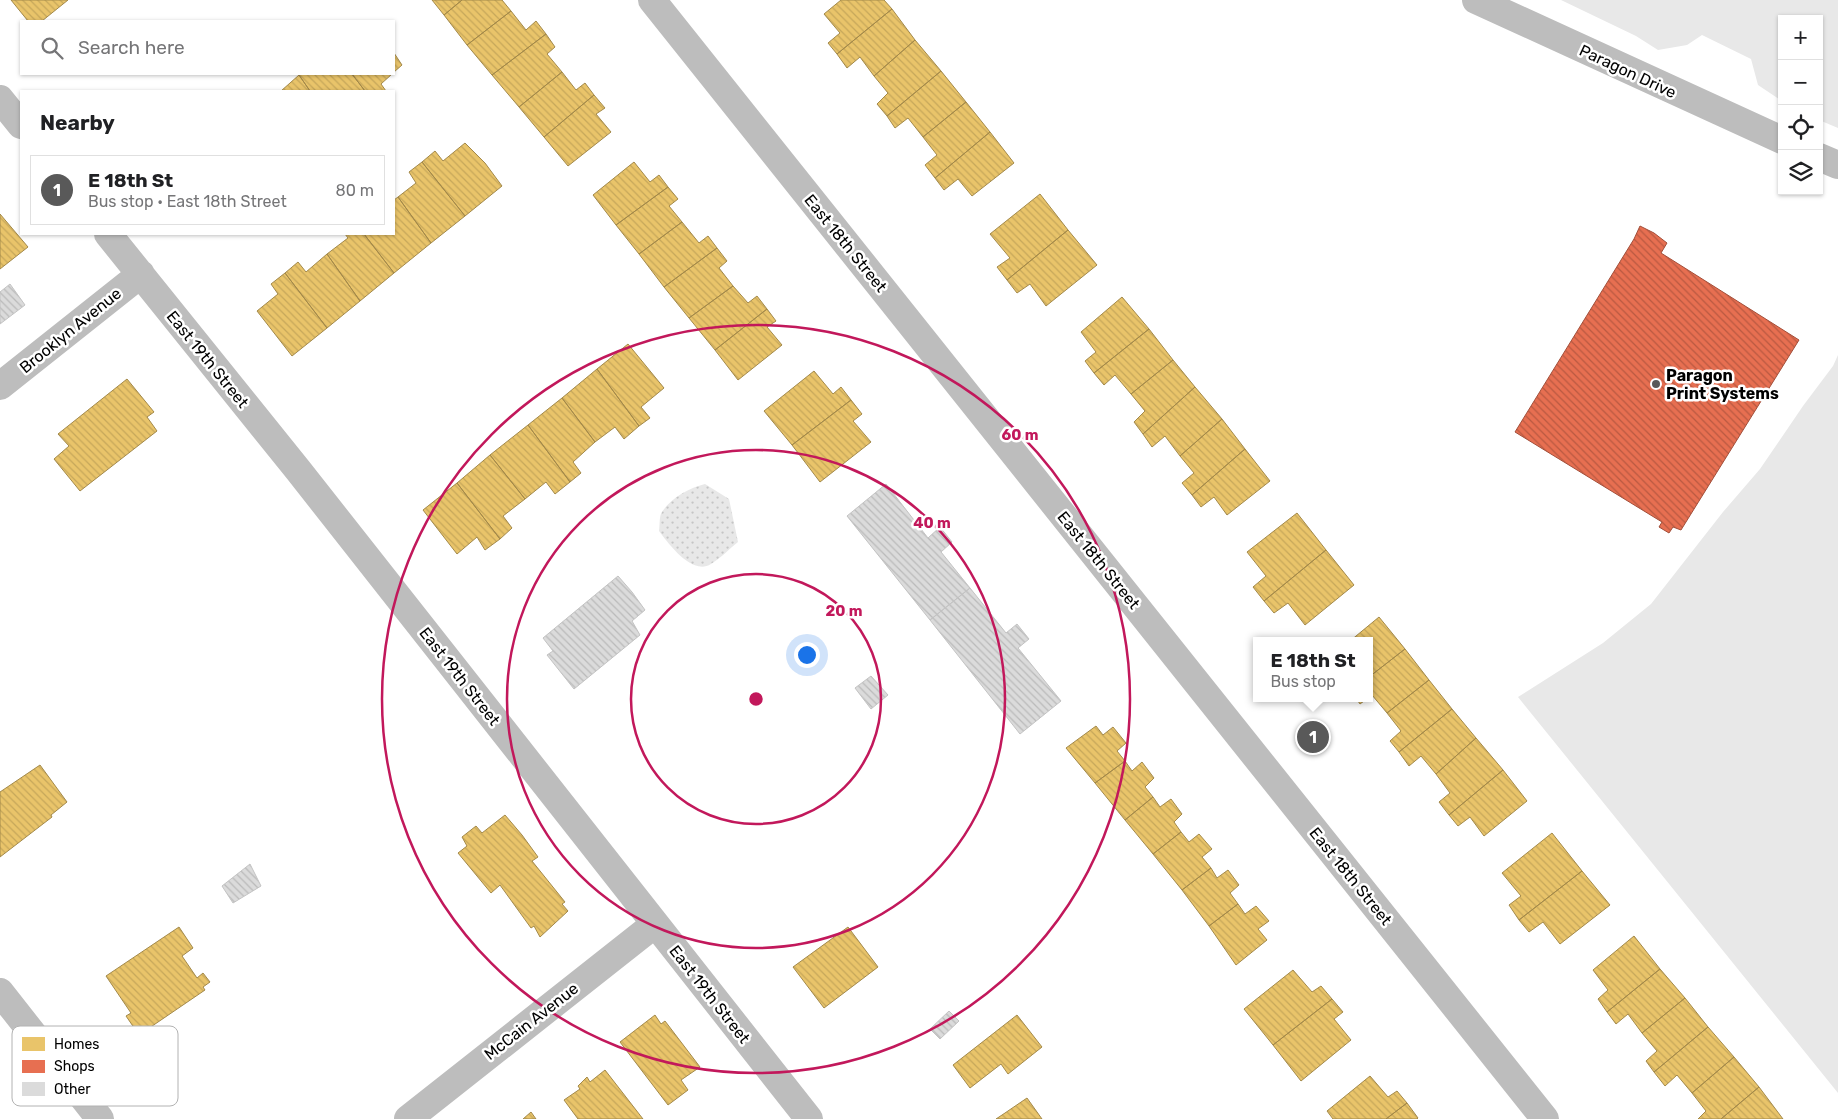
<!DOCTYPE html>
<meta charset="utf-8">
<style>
:root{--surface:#fff;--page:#f6f6f6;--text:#202124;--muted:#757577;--line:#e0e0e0;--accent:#595959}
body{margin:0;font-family:Rubik,sans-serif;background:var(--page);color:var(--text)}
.controls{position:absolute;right:15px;top:15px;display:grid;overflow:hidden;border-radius:0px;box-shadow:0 1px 4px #0004}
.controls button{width:45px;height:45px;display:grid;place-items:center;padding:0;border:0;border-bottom:1px solid var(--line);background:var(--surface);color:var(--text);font:25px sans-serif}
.you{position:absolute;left:806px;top:654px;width:18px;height:18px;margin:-12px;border:4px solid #fff;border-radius:50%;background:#1a73e8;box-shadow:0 0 0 8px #1a73e833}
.badge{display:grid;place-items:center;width:32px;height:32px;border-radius:50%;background:var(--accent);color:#fff;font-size:16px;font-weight:700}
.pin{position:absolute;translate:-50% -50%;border:2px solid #fff;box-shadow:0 1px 5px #0006}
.popup{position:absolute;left:1253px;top:637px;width:120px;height:65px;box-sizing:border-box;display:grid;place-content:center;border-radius:0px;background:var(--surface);filter:drop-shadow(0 1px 4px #0005);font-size:16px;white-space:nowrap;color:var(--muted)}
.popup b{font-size:19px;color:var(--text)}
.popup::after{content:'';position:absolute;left:50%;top:100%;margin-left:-10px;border:10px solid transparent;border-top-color:var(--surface)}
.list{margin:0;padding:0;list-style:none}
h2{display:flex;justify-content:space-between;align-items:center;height:65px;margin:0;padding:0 20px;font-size:21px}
h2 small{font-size:16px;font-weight:400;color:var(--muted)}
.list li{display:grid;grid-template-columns:32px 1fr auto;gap:15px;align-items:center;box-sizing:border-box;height:70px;margin:0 10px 10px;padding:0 10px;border:1px solid var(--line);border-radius:0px}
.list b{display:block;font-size:19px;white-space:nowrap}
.list p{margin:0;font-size:16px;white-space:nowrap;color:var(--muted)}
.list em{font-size:16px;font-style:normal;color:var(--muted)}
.icon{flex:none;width:28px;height:28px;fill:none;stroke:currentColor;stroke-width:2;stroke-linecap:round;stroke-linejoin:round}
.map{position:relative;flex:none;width:1838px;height:1119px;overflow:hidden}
.search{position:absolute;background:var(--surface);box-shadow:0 1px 4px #0004;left:20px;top:20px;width:375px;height:55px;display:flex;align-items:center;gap:12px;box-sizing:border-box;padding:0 18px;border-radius:0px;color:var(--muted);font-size:19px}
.panel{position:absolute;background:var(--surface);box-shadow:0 1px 4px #0004;left:20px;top:90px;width:375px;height:145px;border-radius:0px}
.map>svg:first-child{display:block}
</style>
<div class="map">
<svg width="1838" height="1119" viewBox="0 0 1838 1119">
<defs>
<pattern id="park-dots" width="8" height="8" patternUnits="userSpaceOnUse" patternTransform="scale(1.25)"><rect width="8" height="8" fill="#e8e8e8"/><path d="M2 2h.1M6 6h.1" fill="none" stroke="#c5c5c5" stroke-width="1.8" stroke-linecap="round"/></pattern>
<pattern id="homes-back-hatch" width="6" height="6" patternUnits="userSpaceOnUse" patternTransform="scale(1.25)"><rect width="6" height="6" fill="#e9c46a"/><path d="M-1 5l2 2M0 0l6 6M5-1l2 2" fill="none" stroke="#c6a75a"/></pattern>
<pattern id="shops-back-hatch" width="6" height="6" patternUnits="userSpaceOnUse" patternTransform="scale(1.25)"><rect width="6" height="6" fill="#e76f51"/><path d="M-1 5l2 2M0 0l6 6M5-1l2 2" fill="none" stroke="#b95941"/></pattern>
<pattern id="building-back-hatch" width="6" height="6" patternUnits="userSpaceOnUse" patternTransform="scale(1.25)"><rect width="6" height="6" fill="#dbdbdb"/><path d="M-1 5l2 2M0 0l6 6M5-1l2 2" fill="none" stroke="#bababa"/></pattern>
</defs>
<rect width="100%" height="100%" fill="#fff"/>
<path fill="#e8e8e8" d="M 1561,0 L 1838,0 L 1838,128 L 1819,120 L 1819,19 L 1782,19 L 1782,101 L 1758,85 L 1751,59 L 1702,35 L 1687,45 L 1658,50 L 1636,36 Z
M 1838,355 L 1838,1093 L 1518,697 L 1603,643 L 1651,604 L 1723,512 L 1760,469 L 1803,406 L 1833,366 Z"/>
<path fill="url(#park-dots)" d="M 705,484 L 729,499 L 738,542 C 729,549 721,558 711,564 C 692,576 669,544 659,531 C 660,525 659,516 662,512 C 671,498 689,488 705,484 Z"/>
<path fill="url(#homes-back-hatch)" stroke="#a3894a" d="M 11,0 L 68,0 L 42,21 L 28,21 Z
M 432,0 L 462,0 L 444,15 Z
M 462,0 L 502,0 L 511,11 L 467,45 L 444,15 Z
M 841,0 L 884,0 L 892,9 L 837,54 L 828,43 L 840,33 L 824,14 Z
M 892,9 L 915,40 L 874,76 L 860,57 L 847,68 L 837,54 Z
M 511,11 L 526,30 L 536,21 L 546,34 L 492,75 L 467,45 Z
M 546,34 L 555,47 L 547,54 L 562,72 L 519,107 L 492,75 Z
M 915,40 L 941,71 L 887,116 L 877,104 L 888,93 L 874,76 Z
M 394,53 L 402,65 L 394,72 Z
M 941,71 L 966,102 L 923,137 L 908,118 L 895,128 L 887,116 Z
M 562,72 L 576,90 L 585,83 L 594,95 L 544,137 L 519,107 Z
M 301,74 L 352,74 L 365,91 L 310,91 L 299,75 Z
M 352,74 L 392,74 L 381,84 L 386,91 L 365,91 Z
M 299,75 L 310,91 L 281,91 Z
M 594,95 L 605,108 L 596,114 L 611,132 L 568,166 L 544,137 Z
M 966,102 L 990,132 L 935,178 L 925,165 L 937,155 L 923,137 Z
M 990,132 L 1014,163 L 972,196 L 958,179 L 944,190 L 935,178 Z
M 465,143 L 485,163 L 502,186 L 465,216 L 422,162 L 435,151 L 443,161 Z
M 422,162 L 465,216 L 431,243 L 398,197 L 416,183 L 409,172 Z
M 634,162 L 650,182 L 659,175 L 668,187 L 616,225 L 593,195 Z
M 668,187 L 678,199 L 669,206 L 682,222 L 639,254 L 616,225 Z
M 1040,194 L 1068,230 L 1007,280 L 997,267 L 1010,258 L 990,234 Z
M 398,197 L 431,243 L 394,273 L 364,234 L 394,234 L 394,200 Z
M 0,214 L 28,247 L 0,269 Z
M 682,222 L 699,243 L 708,236 L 717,248 L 664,287 L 639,254 Z
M 1068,230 L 1097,265 L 1046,306 L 1030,284 L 1017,293 L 1007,280 Z
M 345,234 L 364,234 L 394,273 L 360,301 L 327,254 L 348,238 Z
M 717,248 L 727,261 L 719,268 L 733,286 L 689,318 L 664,287 Z
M 327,254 L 360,301 L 327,328 L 285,273 L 298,262 L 306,272 Z
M 285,273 L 327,328 L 292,356 L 257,311 L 278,294 L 271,284 Z
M 733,286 L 748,303 L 757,296 L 767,309 L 715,350 L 689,318 Z
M 1122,297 L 1149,329 L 1094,373 L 1085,361 L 1096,352 L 1081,332 Z
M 767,309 L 776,321 L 767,327 L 782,345 L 738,380 L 715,350 Z
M 1149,329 L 1173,360 L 1131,394 L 1115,375 L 1104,385 L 1094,373 Z
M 628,344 L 664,388 L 641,407 L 650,418 L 639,426 L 597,369 Z
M 1173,360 L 1195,387 L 1143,434 L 1134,422 L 1145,411 L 1131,394 Z
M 597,369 L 639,426 L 624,439 L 615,427 L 595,442 L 562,398 Z
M 814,371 L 833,394 L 841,387 L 851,400 L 792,445 L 764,411 Z
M 127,379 L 154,412 L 147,417 L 157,431 L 80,491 L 54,459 L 69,446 L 58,434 Z
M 1195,387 L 1222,419 L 1180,456 L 1165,436 L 1152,447 L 1143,434 Z
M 562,398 L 595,442 L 573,462 L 581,473 L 570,482 L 528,425 Z
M 851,400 L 862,414 L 853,421 L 871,442 L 820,482 L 792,445 Z
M 1222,419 L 1245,449 L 1192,495 L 1182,483 L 1194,473 L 1180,456 Z
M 528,425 L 570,482 L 555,494 L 546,482 L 525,499 L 490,455 Z
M 1245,449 L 1270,481 L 1227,515 L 1214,497 L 1201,507 L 1192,495 Z
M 490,455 L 525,499 L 503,516 L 512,528 L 500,539 L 457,483 Z
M 457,483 L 500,539 L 485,550 L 477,537 L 457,554 L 423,510 Z
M 1297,513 L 1326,550 L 1264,601 L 1253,587 L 1266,576 L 1247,552 Z
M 1326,550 L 1354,585 L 1305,625 L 1288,603 L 1274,613 L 1264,601 Z
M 1379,617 L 1405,649 L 1369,677 L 1369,641 L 1350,641 Z
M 1405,649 L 1429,680 L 1387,713 L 1372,695 L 1369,697 L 1369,677 Z
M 1429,680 L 1452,709 L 1399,752 L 1390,741 L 1401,731 L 1387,713 Z
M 1356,698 L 1368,698 L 1360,704 Z
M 1452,709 L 1476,738 L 1436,774 L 1421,756 L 1409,766 L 1399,752 Z
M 1096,726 L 1103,735 L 1113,727 L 1126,743 L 1117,751 L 1125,761 L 1095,783 L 1066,748 Z
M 1476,738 L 1503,770 L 1449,815 L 1439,802 L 1450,793 L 1436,774 Z
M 1125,761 L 1132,771 L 1142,762 L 1154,778 L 1145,787 L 1153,797 L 1125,820 L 1095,783 Z
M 40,765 L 67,802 L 51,815 L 52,817 L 0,857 L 0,792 Z
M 1503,770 L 1527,801 L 1484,836 L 1470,817 L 1458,826 L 1449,815 Z
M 1153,797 L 1160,807 L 1171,799 L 1182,814 L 1174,822 L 1181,832 L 1153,854 L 1125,820 Z
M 505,815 L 522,835 L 538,857 L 532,861 L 565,902 L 562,904 L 568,911 L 540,937 L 534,926 L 531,928 L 500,885 L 491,893 L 458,853 L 467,846 L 462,837 L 476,826 L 482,833 Z
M 1181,832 L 1189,842 L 1199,834 L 1212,849 L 1202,857 L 1211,868 L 1182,890 L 1153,854 Z
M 1552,833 L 1582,871 L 1519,920 L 1509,905 L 1521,896 L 1502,873 Z
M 1211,868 L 1217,878 L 1228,870 L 1239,885 L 1230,893 L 1238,904 L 1209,926 L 1182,890 Z
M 1582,871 L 1610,905 L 1560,944 L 1543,922 L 1529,932 L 1519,920 Z
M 1238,904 L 1245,914 L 1256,906 L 1269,921 L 1258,929 L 1267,940 L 1236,965 L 1209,926 Z
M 179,927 L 193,948 L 182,956 L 197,978 L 203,973 L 210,982 L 203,987 L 205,990 L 139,1035 L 126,1016 L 131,1013 L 106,976 Z
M 848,927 L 878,967 L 824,1008 L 793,967 Z
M 1634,936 L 1660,969 L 1607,1012 L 1598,999 L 1608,990 L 1593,970 Z
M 1660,969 L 1685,998 L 1642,1033 L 1628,1014 L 1616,1024 L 1607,1012 Z
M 1293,970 L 1312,992 L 1321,986 L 1332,999 L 1273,1045 L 1244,1009 Z
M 1685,998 L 1708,1027 L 1654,1072 L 1646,1061 L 1657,1051 L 1642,1033 Z
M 1332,999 L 1343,1012 L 1334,1019 L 1351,1040 L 1301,1081 L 1273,1045 Z
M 655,1015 L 661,1024 L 665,1021 L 700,1067 L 681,1080 L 688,1090 L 668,1105 L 620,1042 Z
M 1017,1015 L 1042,1047 L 1008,1074 L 1001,1064 L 970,1088 L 953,1065 Z
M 1708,1027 L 1734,1057 L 1692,1093 L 1677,1075 L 1665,1086 L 1654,1072 Z
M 1734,1057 L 1759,1087 L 1721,1119 L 1698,1119 L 1706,1111 L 1692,1093 Z
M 605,1070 L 643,1119 L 578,1119 L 564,1100 L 580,1089 L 578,1086 L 587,1077 L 590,1082 Z
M 1370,1076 L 1388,1097 L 1397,1091 L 1407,1103 L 1386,1119 L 1333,1119 L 1327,1111 Z
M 1759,1087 L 1783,1119 L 1721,1119 Z
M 1027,1098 L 1042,1119 L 996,1119 L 1005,1113 Z
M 1407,1103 L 1418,1118 L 1417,1119 L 1386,1119 Z
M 531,1112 L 536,1119 L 523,1119 Z"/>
<path fill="url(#shops-back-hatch)" stroke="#a24e39" d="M 1640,226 L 1654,233 L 1667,243 L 1661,253 L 1799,340 L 1681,530 L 1673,527 L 1669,533 L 1659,527 L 1662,522 L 1515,432 L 1634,239 Z"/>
<path fill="url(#building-back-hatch)" stroke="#c3c3c3" d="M 10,284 L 25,305 L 0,324 L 0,292 Z
M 886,484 L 928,538 L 940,527 L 952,542 L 941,552 L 970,588 L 930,620 L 847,516 Z
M 618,576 L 632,592 L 645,610 L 632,621 L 640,635 L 574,689 L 547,655 L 553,651 L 543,638 Z
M 970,588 L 1006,633 L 1017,624 L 1029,639 L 1018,648 L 1061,701 L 1020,734 L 930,620 Z
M 871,676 L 888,695 L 871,709 L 855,688 Z
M 250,864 L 261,886 L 233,903 L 222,886 Z
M 949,1011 L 959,1021 L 940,1039 L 930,1029 Z"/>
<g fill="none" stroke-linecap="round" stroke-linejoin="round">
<path stroke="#bdbdbd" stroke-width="28" d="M 652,0 L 1545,1119
M 1476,0 L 1782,140
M 0,99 L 21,125
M 1819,157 L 1838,165
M 108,234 L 298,470 L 809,1119
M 0,386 L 141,274
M 0,992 L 100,1119
M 408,1119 L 655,924"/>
</g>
<g fill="none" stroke="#c2185b" stroke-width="2.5">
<circle cx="756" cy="699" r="125"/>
<circle cx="756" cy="699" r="249"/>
<circle cx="756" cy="699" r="374"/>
</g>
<circle fill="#595959" stroke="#fff" stroke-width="2" cx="1656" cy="384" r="5"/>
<g text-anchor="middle" stroke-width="5" stroke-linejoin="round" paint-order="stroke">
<g font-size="16" fill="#000" stroke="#fff">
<text transform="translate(1628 71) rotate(25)" y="6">Paragon Drive</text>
<text transform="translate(846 243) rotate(51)" y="6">East 18th Street</text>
<text transform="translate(70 330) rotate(-39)" y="6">Brooklyn Avenue</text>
<text transform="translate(208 359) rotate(51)" y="6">East 19th Street</text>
<text transform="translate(1099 560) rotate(51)" y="6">East 18th Street</text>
<text transform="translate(460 676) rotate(52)" y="6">East 19th Street</text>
<text transform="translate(1351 876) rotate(51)" y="6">East 18th Street</text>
<text transform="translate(710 994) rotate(52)" y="6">East 19th Street</text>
<text transform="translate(531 1021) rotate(-38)" y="6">McCain Avenue</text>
</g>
<g font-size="16" font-weight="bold" fill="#000" stroke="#fff" text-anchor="start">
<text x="1666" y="381">Paragon<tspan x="1666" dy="18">Print Systems</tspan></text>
</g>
</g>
<rect x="12" y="1026" width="166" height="80" rx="8" fill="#fff" stroke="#b2b2b2" stroke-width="1"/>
<rect x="22" y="1037" width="23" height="14" fill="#e9c46a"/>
<rect x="22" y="1060" width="23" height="13" fill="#e76f51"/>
<rect x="22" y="1082" width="23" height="14" fill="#dbdbdb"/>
<g font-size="14" fill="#000">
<text x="54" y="1049">Homes</text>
<text x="54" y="1071">Shops</text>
<text x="54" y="1094">Other</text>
</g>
<circle cx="756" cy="699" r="8" fill="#c2185b" stroke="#fff" stroke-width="2.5"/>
<g font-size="15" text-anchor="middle" font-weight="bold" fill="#c2185b" stroke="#fff" stroke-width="5" stroke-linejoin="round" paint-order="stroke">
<text x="1020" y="440">60 m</text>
<text x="932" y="528">40 m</text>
<text x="844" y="616">20 m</text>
</g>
</svg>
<div class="controls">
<button>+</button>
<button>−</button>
<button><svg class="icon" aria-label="locate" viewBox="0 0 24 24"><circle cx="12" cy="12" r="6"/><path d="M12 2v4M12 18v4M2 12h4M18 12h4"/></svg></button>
<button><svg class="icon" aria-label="layers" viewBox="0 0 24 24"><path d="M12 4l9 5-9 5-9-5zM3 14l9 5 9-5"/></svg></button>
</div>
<div class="you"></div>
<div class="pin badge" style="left:1313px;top:737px">1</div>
<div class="popup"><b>E 18th St</b>Bus stop</div>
<div class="search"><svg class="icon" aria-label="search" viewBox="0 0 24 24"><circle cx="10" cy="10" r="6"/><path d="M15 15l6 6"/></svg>Search here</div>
<section class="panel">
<h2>Nearby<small></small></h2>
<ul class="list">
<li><span class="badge">1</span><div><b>E 18th St</b><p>Bus stop · East 18th Street</p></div><em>80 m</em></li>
</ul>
</section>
</div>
